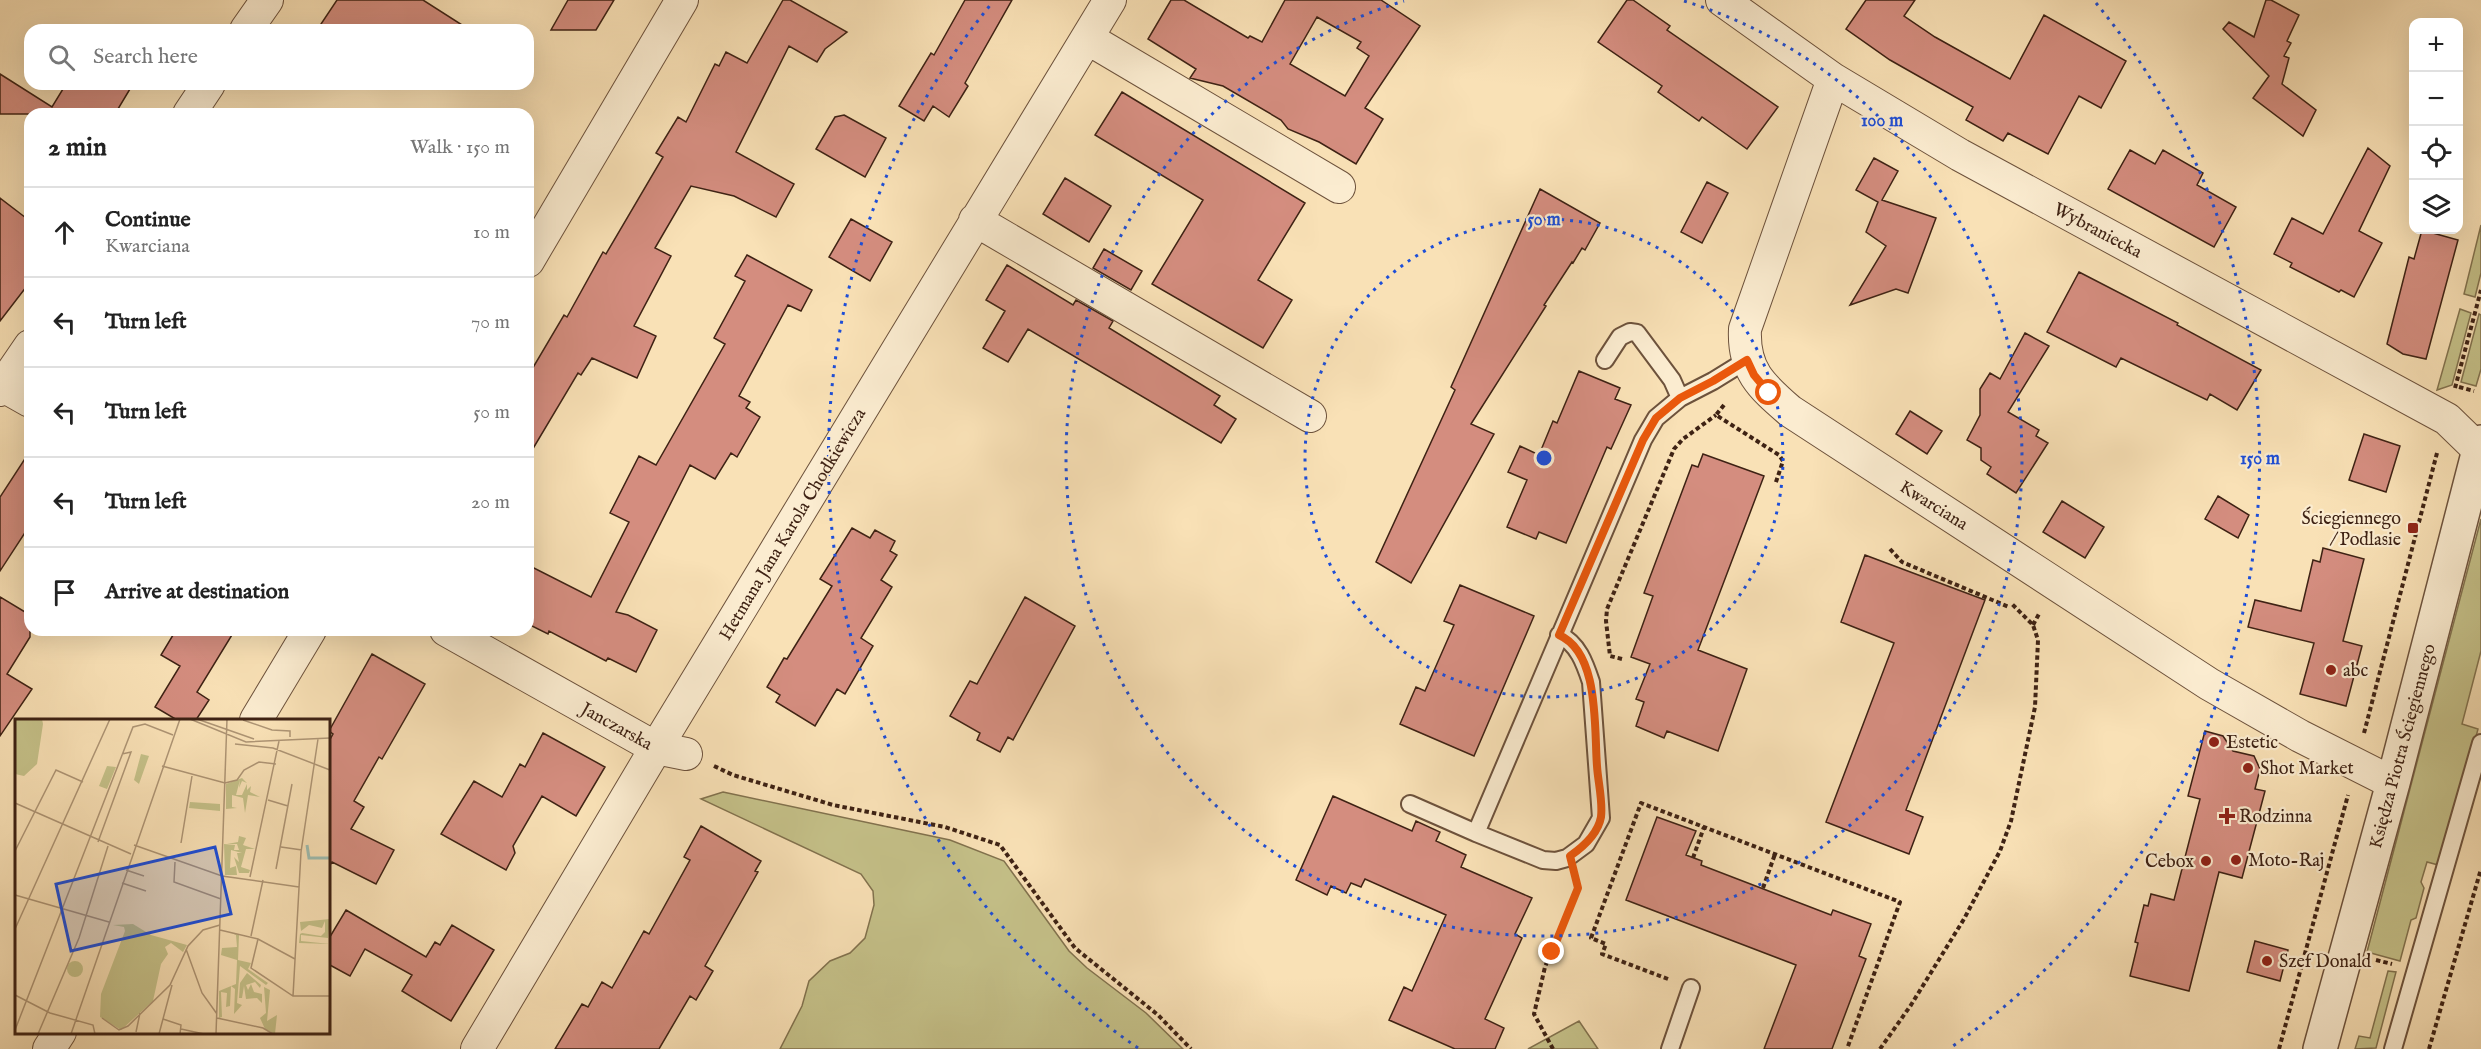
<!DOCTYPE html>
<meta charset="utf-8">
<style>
:root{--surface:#fff;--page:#f6f6f6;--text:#222;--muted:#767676;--line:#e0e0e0}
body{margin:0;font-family:"IM FELL English",serif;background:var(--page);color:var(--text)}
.controls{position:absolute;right:18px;top:18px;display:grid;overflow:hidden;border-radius:12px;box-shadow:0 6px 24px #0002}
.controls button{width:54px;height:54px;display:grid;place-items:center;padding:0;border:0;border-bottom:2px solid var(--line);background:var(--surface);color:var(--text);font:30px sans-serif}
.stop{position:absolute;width:18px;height:18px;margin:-14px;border:4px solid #ea580c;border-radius:50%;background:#fff}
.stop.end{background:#ea580c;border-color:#fff;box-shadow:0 2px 6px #0008}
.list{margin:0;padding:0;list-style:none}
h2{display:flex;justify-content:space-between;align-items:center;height:78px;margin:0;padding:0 24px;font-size:26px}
h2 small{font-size:20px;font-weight:400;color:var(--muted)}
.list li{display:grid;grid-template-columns:39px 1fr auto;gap:18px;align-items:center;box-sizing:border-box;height:90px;padding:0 24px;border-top:2px solid var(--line)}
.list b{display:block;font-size:22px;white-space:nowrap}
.list p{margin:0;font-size:20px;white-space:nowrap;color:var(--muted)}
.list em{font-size:20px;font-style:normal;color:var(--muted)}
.icon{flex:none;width:33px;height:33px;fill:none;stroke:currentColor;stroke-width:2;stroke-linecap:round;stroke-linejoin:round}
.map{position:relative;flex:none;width:2481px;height:1049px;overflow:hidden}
.search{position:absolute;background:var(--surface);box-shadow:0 6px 24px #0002;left:24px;top:24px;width:510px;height:66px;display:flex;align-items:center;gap:15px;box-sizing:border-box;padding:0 21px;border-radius:18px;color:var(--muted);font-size:22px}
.panel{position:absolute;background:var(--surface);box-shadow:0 6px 24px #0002;left:24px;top:108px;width:510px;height:528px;border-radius:18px}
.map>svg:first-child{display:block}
</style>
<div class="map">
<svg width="2481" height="1049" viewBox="0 0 2481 1049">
<rect width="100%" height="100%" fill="#f9e1b6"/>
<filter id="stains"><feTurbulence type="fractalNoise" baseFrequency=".00333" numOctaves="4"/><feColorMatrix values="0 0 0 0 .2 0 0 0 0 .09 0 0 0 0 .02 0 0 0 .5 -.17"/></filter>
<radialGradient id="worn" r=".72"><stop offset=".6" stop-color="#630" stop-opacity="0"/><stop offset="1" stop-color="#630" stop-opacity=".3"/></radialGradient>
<path fill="#c5c189" stroke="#82724e" stroke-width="1.5" d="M 2481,225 L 2481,273 L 2475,297 L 2464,294 Z
M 2460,309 L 2471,313 L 2452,385 L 2437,390 Z
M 2479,314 L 2481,315 L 2481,369 L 2476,386 L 2461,382 Z
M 2481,519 L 2481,651 L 2462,724 L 2478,729 L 2442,866 L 2427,862 L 2421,882 L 2424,888 L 2416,918 L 2411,920 L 2400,961 L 2367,952 Z
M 723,792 L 950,840 L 1004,861 L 1069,951 L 1087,968 L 1146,1013 L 1183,1049 L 780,1049 L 802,1006 L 809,981 L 830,961 L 850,953 L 865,938 L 874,905 L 873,891 L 861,874 L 701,799 Z
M 2388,971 L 2396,972 L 2376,1048 L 2355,1049 L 2359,1036 L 2370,1038 Z
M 1579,1021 L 1598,1049 L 1528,1049 Z"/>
<path fill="#d48d7f" stroke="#3e2214" stroke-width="1.5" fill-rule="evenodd" d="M 337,0 L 423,0 L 470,30 L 317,30 Z
M 568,0 L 614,0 L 596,30 L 551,30 Z
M 783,0 L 790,0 L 847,32 L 825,49 L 817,62 L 789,46 L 736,152 L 794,184 L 776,217 L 734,196 L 691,186 L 655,248 L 671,256 L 634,326 L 656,336 L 637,378 L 592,358 L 581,375 L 578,373 L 528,457 L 528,376 L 564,315 L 567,317 L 603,252 L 606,254 L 663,157 L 656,153 L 678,117 L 686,122 L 715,64 L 719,66 L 726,52 L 747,63 Z
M 965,0 L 1012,0 L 965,83 L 968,86 L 949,117 L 933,106 L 924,121 L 899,106 L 931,53 L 934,55 Z
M 1171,0 L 1184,0 L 1248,38 L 1250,36 L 1262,42 L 1285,0 L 1381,0 L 1420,26 L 1365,108 L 1383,119 L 1356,164 L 1319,142 L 1288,129 L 1281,120 L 1223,86 L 1190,78 L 1196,69 L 1148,39 ZM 1317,17 L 1361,42 L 1357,48 L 1369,56 L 1345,96 L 1290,64 Z
M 1627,0 L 1633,0 L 1670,26 L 1667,30 L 1778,107 L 1747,149 L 1702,117 L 1699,121 L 1658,92 L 1662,86 L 1598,42 Z
M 1866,0 L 1915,0 L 1904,16 L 1935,37 L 2010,79 L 2044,15 L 2126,61 L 2101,108 L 2079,96 L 2048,154 L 2008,133 L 2003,141 L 1966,120 L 1973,107 L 1890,60 L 1846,29 Z
M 2266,0 L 2271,0 L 2299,15 L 2287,41 L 2291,43 L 2284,56 L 2289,58 L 2282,84 L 2316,110 L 2303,136 L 2253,98 L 2269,76 L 2223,29 L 2229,22 L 2254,37 Z
M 0,74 L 52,107 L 66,84 L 133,84 L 115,114 L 0,114 Z
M 1122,92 L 1305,203 L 1258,280 L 1292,300 L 1263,348 L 1152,284 L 1203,200 L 1095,135 Z
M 844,115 L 886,138 L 865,177 L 816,149 L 835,117 Z
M 2368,148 L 2390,166 L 2359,231 L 2382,243 L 2354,297 L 2341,290 L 2339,292 L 2290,267 L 2292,263 L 2274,254 L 2292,218 L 2323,234 Z
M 2130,150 L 2155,164 L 2163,150 L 2203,173 L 2197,185 L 2236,207 L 2214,247 L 2108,189 Z
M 1874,158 L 1898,171 L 1882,200 L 1936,218 L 1908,293 L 1896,289 L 1850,305 L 1886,246 L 1866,232 L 1878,202 L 1856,190 Z
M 1065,178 L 1111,206 L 1089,242 L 1043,214 Z
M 1707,182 L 1728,193 L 1702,243 L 1681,232 Z
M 1540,189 L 1600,223 L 1585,250 L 1582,248 L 1573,263 L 1572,262 L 1544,305 L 1546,306 L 1471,424 L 1494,434 L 1411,583 L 1376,562 L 1455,390 L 1451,387 Z
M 0,198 L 30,221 L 30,282 L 0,321 Z
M 851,219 L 892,242 L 870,281 L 829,257 Z
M 2422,230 L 2458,240 L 2426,359 L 2403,354 L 2387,344 L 2409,257 L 2414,259 Z
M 1104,249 L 1142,271 L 1131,290 L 1093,268 Z
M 747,255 L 812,290 L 801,311 L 788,305 L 739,396 L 750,402 L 746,408 L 760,417 L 737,457 L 731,453 L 715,479 L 690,465 L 616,612 L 628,615 L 657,630 L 636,672 L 608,658 L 606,661 L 549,631 L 548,634 L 528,624 L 528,565 L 591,597 L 629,522 L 610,513 L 639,456 L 656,465 L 725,344 L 714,338 L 745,281 L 735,276 Z
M 1007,265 L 1073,305 L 1076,300 L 1113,321 L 1109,328 L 1220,396 L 1214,405 L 1236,419 L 1221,443 L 1028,329 L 1008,362 L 983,348 L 1005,311 L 986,300 Z
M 2079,272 L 2178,323 L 2177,325 L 2261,370 L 2237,410 L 2210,394 L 2207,400 L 2121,358 L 2116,367 L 2047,332 Z
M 2025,333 L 2049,346 L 2008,412 L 2039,430 L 2036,436 L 2048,443 L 2016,493 L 1987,474 L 1991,467 L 1981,460 L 1981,448 L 1967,440 L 1980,415 L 1980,389 L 1990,373 L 2000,379 Z
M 1579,371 L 1620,388 L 1615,399 L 1631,405 L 1611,449 L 1607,447 L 1566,543 L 1539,532 L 1536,539 L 1507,527 L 1527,480 L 1508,472 L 1520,446 L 1539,455 L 1553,421 L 1557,423 Z
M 1910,411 L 1942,431 L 1927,454 L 1896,434 Z
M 2364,434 L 2400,446 L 2386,492 L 2349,480 Z
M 30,451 L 30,525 L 0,571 L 0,497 Z
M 1703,454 L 1764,476 L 1698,650 L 1747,669 L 1718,751 L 1667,731 L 1664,738 L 1636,726 L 1644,702 L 1636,699 L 1650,664 L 1631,657 L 1653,596 L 1644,593 L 1692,465 L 1698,467 Z
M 2218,496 L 2249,515 L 2238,538 L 2205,519 Z
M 2062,501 L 2104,527 L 2085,558 L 2043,532 Z
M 852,528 L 870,538 L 875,530 L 895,541 L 890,551 L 897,555 L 881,580 L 892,587 L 861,638 L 873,646 L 845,694 L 837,689 L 815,726 L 776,702 L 780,695 L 767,687 L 784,658 L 787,659 L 832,586 L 820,579 Z
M 2323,548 L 2364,559 L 2343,641 L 2362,646 L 2346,706 L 2300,694 L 2314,643 L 2248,627 L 2255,600 L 2301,611 L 2313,560 L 2320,562 Z
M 1865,555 L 1985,600 L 1906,810 L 1923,817 L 1909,854 L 1826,822 L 1894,643 L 1841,622 Z
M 1460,585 L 1534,616 L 1474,756 L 1400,724 L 1416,687 L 1425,691 L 1454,625 L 1444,621 Z
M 0,597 L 30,615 L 30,637 L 7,674 L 32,689 L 0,736 Z
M 1025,597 L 1075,626 L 1013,740 L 1008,737 L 1000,752 L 977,740 L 980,733 L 950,716 L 970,681 L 977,684 Z
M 176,630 L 235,630 L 197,692 L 209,700 L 196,720 L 177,720 L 155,707 L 180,666 L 161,655 Z
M 372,654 L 425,684 L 382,759 L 379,757 L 354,801 L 364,807 L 351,829 L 394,850 L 376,884 L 332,862 L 328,868 L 328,743 L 333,734 L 329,731 Z
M 2205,731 L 2223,736 L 2233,751 L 2254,756 L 2260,769 L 2255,789 L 2265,791 L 2242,878 L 2219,872 L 2189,991 L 2130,976 L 2138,943 L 2135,942 L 2144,905 L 2148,906 L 2151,894 L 2174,900 L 2200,799 L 2188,796 Z
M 543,733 L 605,767 L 576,816 L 542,796 L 513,846 L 515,853 L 506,870 L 441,834 L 474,781 L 502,797 L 520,764 L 525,767 Z
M 1333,796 L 1412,831 L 1416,821 L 1440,832 L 1436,841 L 1466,855 L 1461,867 L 1532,898 L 1515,934 L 1522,938 L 1485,1019 L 1504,1028 L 1495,1049 L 1455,1049 L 1389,1020 L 1404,987 L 1412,991 L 1446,915 L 1365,879 L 1361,887 L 1351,883 L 1346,893 L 1331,886 L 1327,895 L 1296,880 Z
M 1657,817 L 1696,831 L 1686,855 L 1702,861 L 1701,865 L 1831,915 L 1833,910 L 1871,924 L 1859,956 L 1866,959 L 1832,1049 L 1764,1049 L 1796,965 L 1626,900 Z
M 701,826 L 761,861 L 755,871 L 758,872 L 705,966 L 713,971 L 696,1000 L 690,996 L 659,1049 L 555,1049 L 582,1004 L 588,1007 L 602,982 L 612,988 L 644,931 L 649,934 L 690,860 L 684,857 Z
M 346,910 L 426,957 L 435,942 L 440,945 L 452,925 L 494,950 L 451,1021 L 402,991 L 412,975 L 365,949 L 350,976 L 328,964 L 328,940 Z
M 2255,941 L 2288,950 L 2280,981 L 2247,972 Z"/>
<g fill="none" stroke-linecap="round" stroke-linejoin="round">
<defs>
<path id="service" d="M 1605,360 L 1620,337 L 1630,332 L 1637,333 L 1672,380 L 1680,398
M 1410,804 L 1476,833 L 1643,440 L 1656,418 L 1680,398 L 1713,381 L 1747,360
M 1476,833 L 1543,860 L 1556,861 L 1567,858 L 1586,844 L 1601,818 L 1591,682 C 1585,664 1578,643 1559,635
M 1670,1049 L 1691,988
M 2393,1049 L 2481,743"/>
<path id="minor" d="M 1722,0 L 1833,79 L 1960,155 L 2447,419 L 2481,452
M 246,30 L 267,0
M 1087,38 L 1339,187
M 1833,79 L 1745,329 C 1743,370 1761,386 1790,411 L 2209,684 L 2300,736 L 2393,783
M 189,114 L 209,84
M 975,220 L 1310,416
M 528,261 L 682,0
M 0,384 L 30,401
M 0,390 L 30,346
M 446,630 L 656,748 L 686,754
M 256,720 L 310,630
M 49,1049 L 60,1032
M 477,1049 L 656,748 L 1110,0"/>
<path id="tertiary" d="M 2320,1049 L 2393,783 L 2481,442"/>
</defs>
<use href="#service" stroke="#6d523c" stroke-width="20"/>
<use href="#minor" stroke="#6d523c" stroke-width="34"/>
<use href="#tertiary" stroke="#6d523c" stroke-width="36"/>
<path stroke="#3e2214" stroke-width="4" stroke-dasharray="4.5 3" stroke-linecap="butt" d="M 2459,387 L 2474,391
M 2455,388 L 2481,290
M 1724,405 L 1716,415 L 1779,455 L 1783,461 L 1775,485
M 1890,549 L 1902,562 L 2009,607
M 2033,625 L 2040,612
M 1622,659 L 1610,656 L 1606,621 L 1607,609 L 1674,449 L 1683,439 L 1716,415
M 2364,733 L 2437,453
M 714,766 L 733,775 L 833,805 L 945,827 L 1000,845 L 1075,948 L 1158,1015 L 1191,1049
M 1693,858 L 1704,827
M 1763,888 L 1775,854
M 2376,960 L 2392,964
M 1668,979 L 1602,954 L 1606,944 L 1591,938 L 1641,803 L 1900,902 L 1847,1049
M 1553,1049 L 1534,1014 L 1545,967 L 1577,888 L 1576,880
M 1880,1049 L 1911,1005 L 1964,919 L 2000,851 L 2011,821 L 2035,707 L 2038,640 L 2033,625 L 2011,603
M 2279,1049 L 2348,795
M 2429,1049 L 2481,869"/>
<use href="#service" stroke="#fbecd0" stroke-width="16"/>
<use href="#minor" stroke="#fbecd0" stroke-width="32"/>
<use href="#tertiary" stroke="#fbecd0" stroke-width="33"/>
</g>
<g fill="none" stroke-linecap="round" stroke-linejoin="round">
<path stroke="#ea580c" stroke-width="8" d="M 1552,952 L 1578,888 L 1570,856 C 1583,847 1598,834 1601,817 C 1603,801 1598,782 1597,766 C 1594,729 1600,653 1559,635 L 1643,440 L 1656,418 L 1680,398 L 1713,381 L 1747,360 L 1754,375 L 1769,393"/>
</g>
<g fill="none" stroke="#1d4ed8" stroke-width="3" stroke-dasharray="3 6">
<circle cx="1544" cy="458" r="239"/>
<path d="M1684 1A478 478 0 1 1 1404 1"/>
<path d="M1138 1048A716 716 0 0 1 992 3M2096 3A716 716 0 0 1 1950 1048"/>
</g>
<g fill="#8f2418" stroke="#fbecd0" stroke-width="2">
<rect x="2407" y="522" width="12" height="12" rx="3"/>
<circle cx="2331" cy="670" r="6"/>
<circle cx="2214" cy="742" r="6"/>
<circle cx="2248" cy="768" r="6"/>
<path d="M2224 807h6v6h6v6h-6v6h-6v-6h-6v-6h6z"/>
<circle cx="2236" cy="860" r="6"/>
<circle cx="2206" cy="861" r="6"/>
<circle cx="2267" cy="961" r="6"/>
</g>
<g text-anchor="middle" stroke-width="4.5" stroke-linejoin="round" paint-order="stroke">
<g font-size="18" fill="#3e2214" stroke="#fbecd0">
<text transform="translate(2098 230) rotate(28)" y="6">Wybraniecka</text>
<text transform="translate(1934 505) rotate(32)" y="6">Kwarciana</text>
<text transform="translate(792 524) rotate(-59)" y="6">Hetmana Jana Karola Chodkiewicza</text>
<text transform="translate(617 726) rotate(29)" y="6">Janczarska</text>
<text transform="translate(2402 746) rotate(-75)" y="6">Księdza Piotra Ściegiennego</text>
</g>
<g font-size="18" fill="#3e2214" stroke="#fbecd0" text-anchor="start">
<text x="2401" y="524" text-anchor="end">Ściegiennego<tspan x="2401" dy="21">/ Podlasie</tspan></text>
<text x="2343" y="676">abc</text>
<text x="2226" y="748">Estetic</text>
<text x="2260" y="774">Shot Market</text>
<text x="2239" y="822">Rodzinna</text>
<text x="2248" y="866">Moto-Raj</text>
<text x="2194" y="867" text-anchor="end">Cebox</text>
<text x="2279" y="967">Szef Donald</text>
</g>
</g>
<g transform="translate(15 719)">
<rect width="315" height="315" fill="#f9e1b6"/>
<path d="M 0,0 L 27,0 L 28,5 L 22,45 L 9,57 L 0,55 ZM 126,35 L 134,37 L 124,65 L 119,61 ZM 92,47 L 101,48 L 92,70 L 84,67 ZM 227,59 L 232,64 L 227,62 L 224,69 L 225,61 L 221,76 L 227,76 L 232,65 L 232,71 L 236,67 L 235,73 L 245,78 L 233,76 L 230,94 L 228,79 L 217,76 L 217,88 L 222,89 L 211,90 L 211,65 ZM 175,83 L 205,85 L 205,92 L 174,89 ZM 224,117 L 231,119 L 228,126 L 240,130 L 231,130 L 226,148 L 235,151 L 234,154 L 224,154 L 219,138 L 224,143 L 222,134 L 227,134 L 216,131 L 215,149 L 221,147 L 222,156 L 210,156 L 209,125 L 220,126 L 219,131 L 224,131 L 222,125 L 212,125 L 223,123 ZM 315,200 L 313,219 L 286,216 L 286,222 L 315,225 L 284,224 L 285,215 L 287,214 L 306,217 L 310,213 L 310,202 L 307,209 L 294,206 L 286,212 L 285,203 ZM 118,205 L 136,216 L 172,226 L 168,233 L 156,224 L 150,228 L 153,235 L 146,245 L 138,282 L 106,311 L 85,298 L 86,275 L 110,212 L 109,208 L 98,206 ZM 214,213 L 224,216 L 223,241 L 236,244 L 233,250 L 253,264 L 251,266 L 225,247 L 222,284 L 227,286 L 219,295 L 220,270 L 216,267 L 215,287 L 211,288 L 212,274 L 206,273 L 207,298 L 204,299 L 204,272 L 221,265 L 222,241 L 206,236 L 207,229 L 222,228 L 221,216 ZM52 250a8 8 0 1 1 16 0a8 8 0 1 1-16 0ZM 232,254 L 246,266 L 245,269 L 240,263 L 231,266 L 233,271 L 236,265 L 239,273 L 247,275 L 247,284 L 242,279 L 231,280 L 229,267 L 227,279 L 224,279 L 225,264 ZM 249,268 L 255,271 L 252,302 L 262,296 L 260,315 L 250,310 L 245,299 L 251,294 Z" fill="#c5c189"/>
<path fill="none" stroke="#9ebdb1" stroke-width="3" d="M 292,126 L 294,139 L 315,139"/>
<path fill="none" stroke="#ae9575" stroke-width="1.5" d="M 175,0 L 231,23 L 315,19M 182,0 L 239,20M 228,1 L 257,11 L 275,12 L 275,18M 220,25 L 258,29 L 315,51M 147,47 L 210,64 L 222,61 L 229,51 L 244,43 L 261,45M 253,81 L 273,87M 0,84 L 116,135M 83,123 L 116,33 L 107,35M 166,124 L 177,57M 119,126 L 207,157 L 284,168M 266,128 L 287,131M 0,132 L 41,51 L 68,63M 160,143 L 159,163 L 206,180M 261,150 L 277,65M 111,151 L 129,157M 235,158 L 264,22M 107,164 L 131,172M 0,176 L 94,203M 0,210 L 95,0M 205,211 L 243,220 L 280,240M 236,217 L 248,161M 243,220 L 236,249 L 278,277 L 315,277M 171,230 L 187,274 L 202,295M 0,276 L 35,294 L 78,306 L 80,315M 278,277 L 286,133 L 303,20M 87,299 L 104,311 L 113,307 L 155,266 L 173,227 L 188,211 L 205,206M 202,299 L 248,309 L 258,315M 148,300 L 166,306 L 165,315M 166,310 L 189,315M 0,311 L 118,8 L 130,5 L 158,16M 121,313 L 125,294M 23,315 L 64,219 L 93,127M 56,315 L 165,0M 144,315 L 157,266M 201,315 L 212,0M 314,315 L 315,277"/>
<path fill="#1d4ed8" fill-opacity="0.15" stroke="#1d4ed8" stroke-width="3" d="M 200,128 L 216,195 L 56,232 L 41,165 Z"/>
<rect width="315" height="315" fill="none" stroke="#3e2214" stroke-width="3"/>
</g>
<circle cx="1544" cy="458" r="9" fill="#1d4ed8" stroke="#fbecd0" stroke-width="3"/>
<g font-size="18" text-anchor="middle" font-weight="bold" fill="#1d4ed8" stroke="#fbecd0" stroke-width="4.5" stroke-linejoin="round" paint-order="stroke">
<text x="1882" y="126">100 m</text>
<text x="1544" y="225">50 m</text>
<text x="2260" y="464">150 m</text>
</g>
<rect width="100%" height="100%" filter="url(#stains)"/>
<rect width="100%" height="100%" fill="url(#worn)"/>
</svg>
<div class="controls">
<button>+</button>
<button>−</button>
<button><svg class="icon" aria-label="locate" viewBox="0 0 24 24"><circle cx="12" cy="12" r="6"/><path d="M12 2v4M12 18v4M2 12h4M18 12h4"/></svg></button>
<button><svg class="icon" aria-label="layers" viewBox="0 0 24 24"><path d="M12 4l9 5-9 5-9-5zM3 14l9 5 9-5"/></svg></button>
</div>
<div class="stop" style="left:1769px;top:393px"></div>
<div class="stop end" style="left:1552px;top:952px"></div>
<div class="search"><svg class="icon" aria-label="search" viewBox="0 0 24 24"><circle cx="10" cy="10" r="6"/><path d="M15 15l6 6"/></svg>Search here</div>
<section class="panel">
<h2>2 min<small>Walk · 150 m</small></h2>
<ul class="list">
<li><svg class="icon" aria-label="ahead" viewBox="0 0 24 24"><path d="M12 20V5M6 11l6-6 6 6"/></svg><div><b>Continue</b><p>Kwarciana</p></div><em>10 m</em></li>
<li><svg class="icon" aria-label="left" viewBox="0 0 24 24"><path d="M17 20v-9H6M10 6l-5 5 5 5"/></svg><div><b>Turn left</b></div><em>70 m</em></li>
<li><svg class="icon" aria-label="left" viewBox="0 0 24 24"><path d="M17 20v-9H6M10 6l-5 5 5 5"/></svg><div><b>Turn left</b></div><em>50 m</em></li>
<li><svg class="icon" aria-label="left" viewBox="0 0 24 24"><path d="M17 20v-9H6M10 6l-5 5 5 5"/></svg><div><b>Turn left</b></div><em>20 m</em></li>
<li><svg class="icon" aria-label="arrive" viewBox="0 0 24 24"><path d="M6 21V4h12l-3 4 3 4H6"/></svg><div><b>Arrive at destination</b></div></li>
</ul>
</section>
</div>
